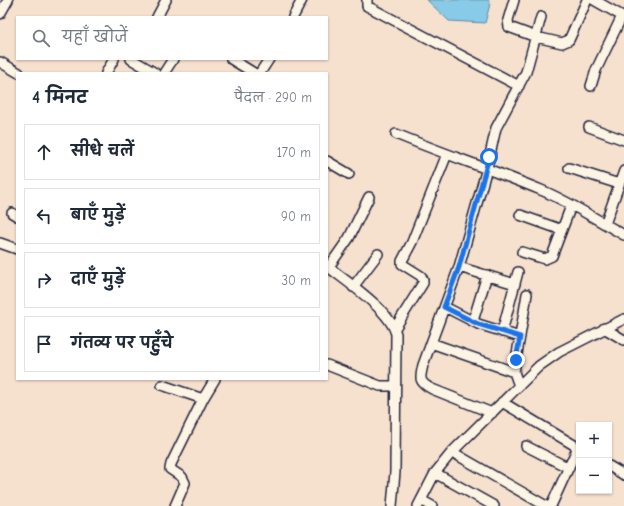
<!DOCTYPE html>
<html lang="hi">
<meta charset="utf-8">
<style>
:root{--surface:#fff;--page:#f6f6f7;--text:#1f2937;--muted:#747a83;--line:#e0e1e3}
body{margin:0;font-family:"Comic Neue","Playpen Sans Deva",sans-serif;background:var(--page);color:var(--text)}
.controls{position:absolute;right:12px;bottom:12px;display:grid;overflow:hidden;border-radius:0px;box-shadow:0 1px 3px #0004}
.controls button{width:36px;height:36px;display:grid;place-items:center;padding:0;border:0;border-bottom:1px solid var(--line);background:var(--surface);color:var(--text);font:20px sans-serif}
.stop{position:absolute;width:12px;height:12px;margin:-9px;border:3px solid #1a73e8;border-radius:50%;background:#fff}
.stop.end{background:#1a73e8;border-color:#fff;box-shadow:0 1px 4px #0008}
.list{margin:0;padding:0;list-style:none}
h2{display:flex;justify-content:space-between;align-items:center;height:52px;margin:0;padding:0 16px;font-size:17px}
h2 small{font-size:13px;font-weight:400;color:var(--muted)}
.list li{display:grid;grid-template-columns:26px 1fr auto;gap:12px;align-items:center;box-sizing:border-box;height:56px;margin:0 8px 8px;padding:0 8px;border:1px solid var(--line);border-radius:0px}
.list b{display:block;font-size:15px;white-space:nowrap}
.list em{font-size:13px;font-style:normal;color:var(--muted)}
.icon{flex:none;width:22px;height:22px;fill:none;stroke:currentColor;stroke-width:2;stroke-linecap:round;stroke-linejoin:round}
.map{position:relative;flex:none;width:624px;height:506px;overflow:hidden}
.search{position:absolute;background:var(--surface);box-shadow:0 1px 3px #0004;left:16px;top:16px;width:312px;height:44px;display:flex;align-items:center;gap:10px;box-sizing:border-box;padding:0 14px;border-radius:0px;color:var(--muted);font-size:15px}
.panel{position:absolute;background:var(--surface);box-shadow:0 1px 3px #0004;left:16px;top:72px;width:312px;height:308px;border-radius:0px}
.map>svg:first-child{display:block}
</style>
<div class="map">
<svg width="624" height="506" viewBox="0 0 624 506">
<rect width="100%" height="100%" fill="#f6e1cf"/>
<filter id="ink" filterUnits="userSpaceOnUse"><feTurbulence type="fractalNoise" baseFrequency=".025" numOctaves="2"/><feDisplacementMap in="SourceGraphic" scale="8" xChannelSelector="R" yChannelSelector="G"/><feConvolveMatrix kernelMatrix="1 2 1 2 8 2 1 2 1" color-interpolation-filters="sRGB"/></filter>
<g filter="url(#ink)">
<path fill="#87cbe8" stroke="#5f87a3" d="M 427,0 L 489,0 L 490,4 L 485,23 L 449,21 Z"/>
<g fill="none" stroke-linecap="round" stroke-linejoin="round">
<defs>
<path id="minor" d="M 367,0 L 367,6 L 519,86
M 514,0 L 508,20 L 509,27 L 536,37 L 562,43 L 569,40 L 587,0
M 594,0 L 624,17
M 0,14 L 8,0
M 157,17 L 166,0
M 293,17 L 302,0
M 131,59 L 155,73
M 231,59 L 254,73
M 0,62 L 19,73
M 106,73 L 114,59
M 164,73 L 173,59
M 260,73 L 269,59
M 591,86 L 596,70 L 622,16
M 589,127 L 624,140
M 396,134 C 444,154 493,170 541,190 C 570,202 597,220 624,235
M 327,161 L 349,174
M 569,168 L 619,184
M 12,213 L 17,216
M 520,215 L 562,230
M 605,224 L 624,171
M 0,243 L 17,249
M 522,252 L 545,259 L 552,256 L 571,206
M 327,266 C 347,282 390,310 396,334 L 395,472 L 392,506
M 459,267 L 515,284
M 328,268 L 349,238 L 369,197
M 353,287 L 378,254
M 445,307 L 478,324 L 520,337
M 473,321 L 487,275
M 395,328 L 423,283 L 423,280 L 421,276 L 402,264 L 402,261 L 412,242 L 447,154
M 604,328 L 624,340
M 502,332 L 518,272
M 431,343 L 514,372
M 327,365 L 380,386 L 395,386
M 162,385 L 203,399 L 215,379
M 519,386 L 514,372 L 527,294
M 502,402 L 579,448
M 492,413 L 432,389 C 418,382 420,378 423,365 L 459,267 L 487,168 L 496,128 L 526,72 L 541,17
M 526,446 L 569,468
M 452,452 L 546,506
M 609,466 L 624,475
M 435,473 L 494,506
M 421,500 L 432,506
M 175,506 L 185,483 L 182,477 L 170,469 L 171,464 L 203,399
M 418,506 L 435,473 L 452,452 L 539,366 L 559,352 L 624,319
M 551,506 L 578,447"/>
</defs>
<use href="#minor" stroke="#22223b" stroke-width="12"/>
<use href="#minor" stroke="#fcf5e5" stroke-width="9"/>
</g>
</g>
<g fill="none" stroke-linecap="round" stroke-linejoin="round" filter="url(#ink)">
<path stroke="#1a73e8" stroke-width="5" d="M 489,157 L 459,267 L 444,307 L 478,324 L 520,337 L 516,360"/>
</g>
</svg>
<div class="controls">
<button>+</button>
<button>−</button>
</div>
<div class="stop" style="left:489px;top:157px"></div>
<div class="stop end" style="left:516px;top:360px"></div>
<div class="search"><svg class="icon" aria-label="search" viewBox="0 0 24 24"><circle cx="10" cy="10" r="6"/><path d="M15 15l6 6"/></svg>यहाँ खोजें</div>
<section class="panel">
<h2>4 मिनट<small>पैदल · 290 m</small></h2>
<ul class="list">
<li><svg class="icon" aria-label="ahead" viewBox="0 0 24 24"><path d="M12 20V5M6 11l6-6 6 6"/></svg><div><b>सीधे चलें</b></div><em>170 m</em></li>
<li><svg class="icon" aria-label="left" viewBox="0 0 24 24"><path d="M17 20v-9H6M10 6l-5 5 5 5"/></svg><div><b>बाएँ मुड़ें</b></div><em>90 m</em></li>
<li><svg class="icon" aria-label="right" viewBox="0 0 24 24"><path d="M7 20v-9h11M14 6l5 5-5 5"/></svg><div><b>दाएँ मुड़ें</b></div><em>30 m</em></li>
<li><svg class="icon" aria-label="arrive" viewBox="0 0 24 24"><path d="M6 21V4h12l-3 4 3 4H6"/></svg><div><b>गंतव्य पर पहुँचे</b></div></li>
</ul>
</section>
</div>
